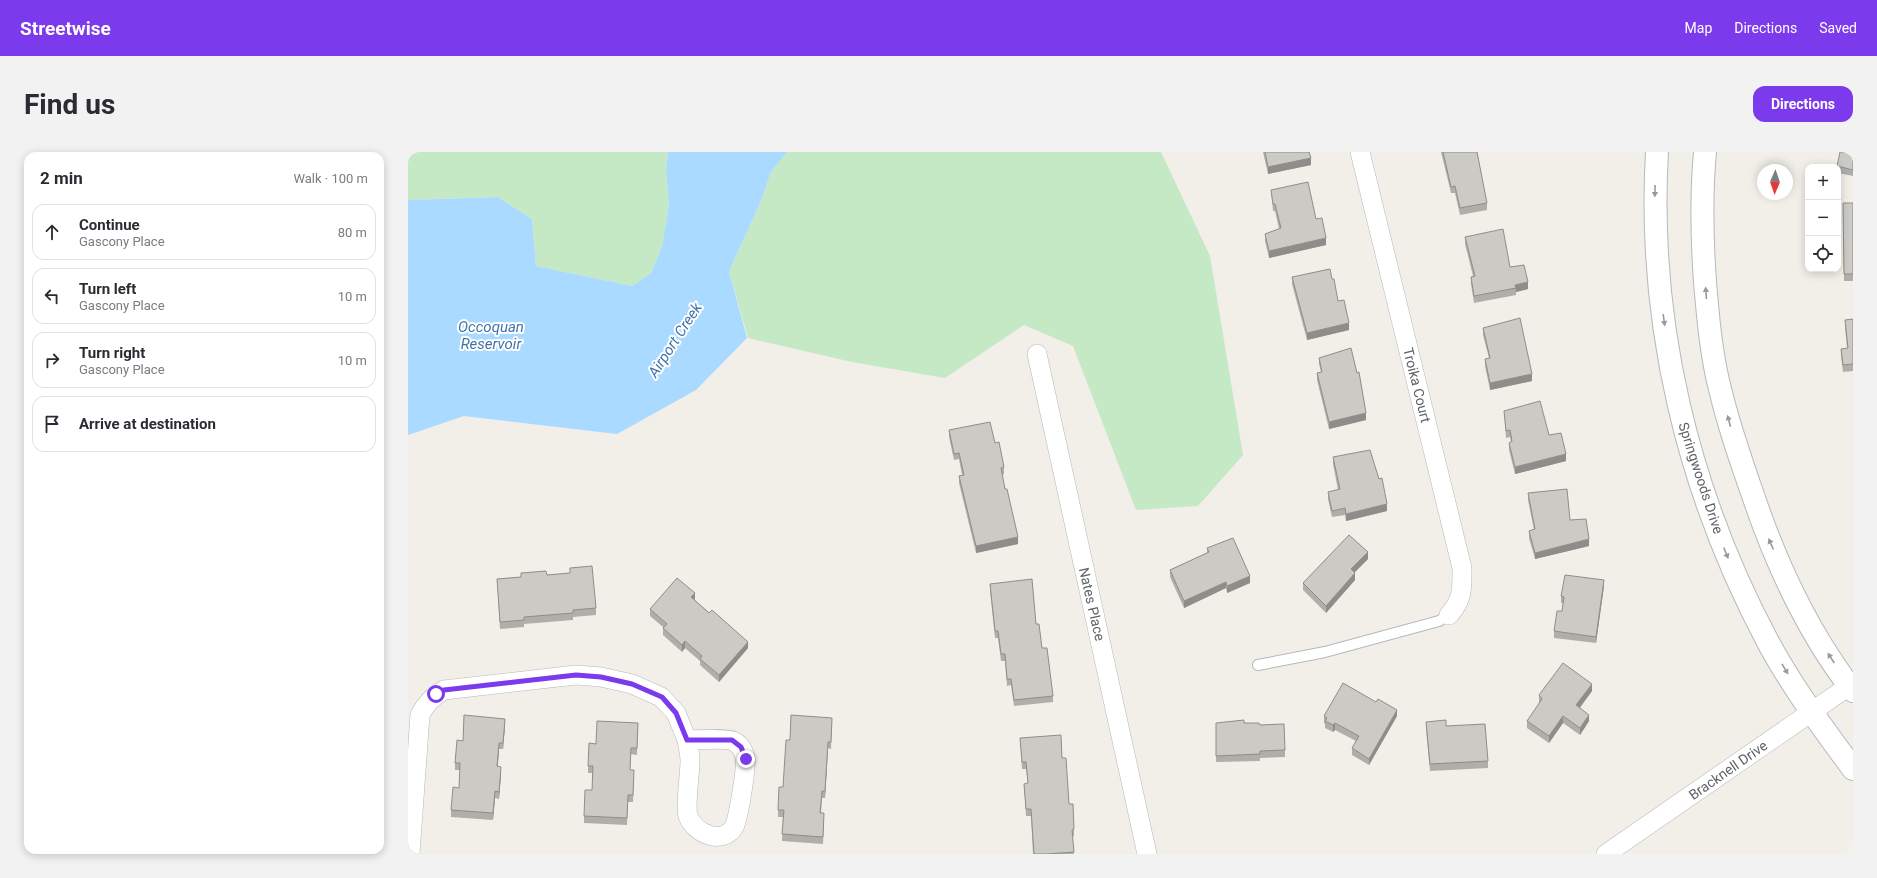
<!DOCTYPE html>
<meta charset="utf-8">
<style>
:root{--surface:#fff;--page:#f2f2f3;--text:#2b2b33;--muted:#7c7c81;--line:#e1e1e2;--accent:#7c3aed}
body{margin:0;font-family:Roboto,sans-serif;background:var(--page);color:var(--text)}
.controls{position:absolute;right:12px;top:12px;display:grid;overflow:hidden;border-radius:8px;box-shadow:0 2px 10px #0003}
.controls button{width:36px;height:36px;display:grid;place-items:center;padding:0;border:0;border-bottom:1px solid var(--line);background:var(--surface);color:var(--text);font:20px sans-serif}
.compass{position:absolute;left:1349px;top:12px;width:36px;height:36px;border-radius:50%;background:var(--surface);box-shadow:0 2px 10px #0003;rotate:182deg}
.stop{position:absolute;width:12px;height:12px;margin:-9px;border:3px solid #7c3aed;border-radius:50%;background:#fff}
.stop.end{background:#7c3aed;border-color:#fff;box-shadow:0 1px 4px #0008}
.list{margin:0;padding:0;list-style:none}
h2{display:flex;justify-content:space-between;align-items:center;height:52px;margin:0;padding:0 16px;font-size:17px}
h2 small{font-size:13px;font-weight:400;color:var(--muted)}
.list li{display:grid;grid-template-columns:26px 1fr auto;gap:12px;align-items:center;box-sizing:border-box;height:56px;margin:0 8px 8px;padding:0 8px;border:1px solid var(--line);border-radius:12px}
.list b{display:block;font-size:15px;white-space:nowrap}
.list p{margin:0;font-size:13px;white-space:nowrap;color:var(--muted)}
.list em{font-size:13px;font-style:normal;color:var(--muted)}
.icon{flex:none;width:22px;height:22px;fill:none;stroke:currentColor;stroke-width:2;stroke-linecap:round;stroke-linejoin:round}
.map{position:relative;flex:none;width:1445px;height:702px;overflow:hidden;border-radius:12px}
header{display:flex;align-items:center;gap:24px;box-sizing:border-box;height:56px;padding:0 20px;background:var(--accent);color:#fff}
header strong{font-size:19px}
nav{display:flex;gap:22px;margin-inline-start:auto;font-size:14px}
.intro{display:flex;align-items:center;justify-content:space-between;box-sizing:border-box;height:96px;padding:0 24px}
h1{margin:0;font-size:28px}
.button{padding:10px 18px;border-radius:12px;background:var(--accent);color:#fff;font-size:14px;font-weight:700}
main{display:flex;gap:24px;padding:0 24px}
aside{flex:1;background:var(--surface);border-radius:12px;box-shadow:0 2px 10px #0003}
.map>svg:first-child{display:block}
</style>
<header>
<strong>Streetwise</strong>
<nav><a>Map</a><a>Directions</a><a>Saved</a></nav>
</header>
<div class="intro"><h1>Find us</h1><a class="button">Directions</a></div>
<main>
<aside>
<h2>2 min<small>Walk · 100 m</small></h2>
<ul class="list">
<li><svg class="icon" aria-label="ahead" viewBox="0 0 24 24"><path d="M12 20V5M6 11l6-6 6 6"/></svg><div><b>Continue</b><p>Gascony Place</p></div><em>80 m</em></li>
<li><svg class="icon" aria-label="left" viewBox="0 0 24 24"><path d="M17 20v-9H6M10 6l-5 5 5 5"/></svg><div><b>Turn left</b><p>Gascony Place</p></div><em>10 m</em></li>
<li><svg class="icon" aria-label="right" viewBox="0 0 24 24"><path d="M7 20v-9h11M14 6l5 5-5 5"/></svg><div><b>Turn right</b><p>Gascony Place</p></div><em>10 m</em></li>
<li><svg class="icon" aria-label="arrive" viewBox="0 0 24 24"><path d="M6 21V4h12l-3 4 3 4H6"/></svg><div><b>Arrive at destination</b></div></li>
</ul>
</aside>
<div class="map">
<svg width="1445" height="702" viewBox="0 0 1445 702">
<rect width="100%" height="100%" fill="#f1efe8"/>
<path fill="#c5e8c5" d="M 0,0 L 260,0 L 258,18 L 261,52 L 254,95 L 243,121 L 224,134 L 128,114 L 124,67 L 90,45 L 0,48 Z
M 379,0 L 753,0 L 802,104 L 835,303 L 790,354 L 728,358 L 665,194 L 616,173 L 537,226 L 444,210 L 340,186 L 321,119 L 353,49 L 363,20 Z"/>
<path fill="#aadaff" d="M 260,0 L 379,0 L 363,20 L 353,49 L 321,119 L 339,186 L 288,238 L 209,282 L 56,264 L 0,283 L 0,48 L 90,45 L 124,67 L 128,114 L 224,134 L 243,121 L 254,95 L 261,52 L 258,18 Z"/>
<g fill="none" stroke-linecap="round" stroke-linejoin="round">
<defs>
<path id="service" d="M 850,513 L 917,500 L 1031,469 L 1041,463"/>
<path id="minor" d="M 952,0 L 1054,416 C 1054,437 1055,447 1041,463
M 629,202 L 739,702
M 279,588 C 288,588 319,586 325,589 C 332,592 336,599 337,606 C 339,613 330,670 326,675 C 314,694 286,681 280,664 C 277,653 282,622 282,609 C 282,602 280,595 279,588 Z
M 2,702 L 12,563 C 18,551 25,544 36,538 L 168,523 L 193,525 L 224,532 L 253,545 L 268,561 L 279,588
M 1198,702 L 1441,534"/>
<path id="tertiary" d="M 1249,0 C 1239,170 1280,340 1360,490 C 1384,535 1415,576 1445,617
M 1297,0 C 1293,43 1294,87 1297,130 C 1300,165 1303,202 1312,237 C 1321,275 1334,312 1347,349 C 1370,416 1401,482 1445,539"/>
</defs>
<use href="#service" stroke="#b5b8bc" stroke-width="12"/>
<use href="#minor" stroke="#b5b8bc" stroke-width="20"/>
<use href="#tertiary" stroke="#b5b8bc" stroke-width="24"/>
<use href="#service" stroke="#fff" stroke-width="10"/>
<use href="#minor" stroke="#fff" stroke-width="19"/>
<use href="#tertiary" stroke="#fff" stroke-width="22"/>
</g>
<path fill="#afaea9" d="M 855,0 L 901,0 L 903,13 L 860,22 Z
M 1033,0 L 1069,0 L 1079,51 L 1079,58 L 1052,63 L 1047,41 L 1043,41 Z
M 1445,0 L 1445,24 L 1430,21 L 1430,15 L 1429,15 L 1429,14 Z
M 863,38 L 908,67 L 918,93 L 861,106 L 857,89 L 857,82 L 871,77 L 867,59 L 865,59 Z
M 1435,51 L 1445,51 L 1445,129 L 1436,129 Z
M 1057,85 L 1102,115 L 1120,137 L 1108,140 L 1108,143 L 1066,151 L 1063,132 L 1063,125 L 1065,124 L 1057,92 Z
M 884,125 L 930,149 L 941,178 L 899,188 L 884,132 Z
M 1445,167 L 1445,219 L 1435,220 L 1433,204 L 1433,197 L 1439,196 L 1437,175 L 1437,168 Z
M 1075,176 L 1124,229 L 1082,238 L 1077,214 L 1077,207 L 1081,206 L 1075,183 Z
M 911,206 L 958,268 L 921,277 L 909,228 L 909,221 L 913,220 L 911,212 Z
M 1096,259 L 1141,283 L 1158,309 L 1107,322 L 1101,298 L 1101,291 L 1103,290 L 1102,285 L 1098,286 Z
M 541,278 L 587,291 L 596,315 L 596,322 L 594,323 L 610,392 L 568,401 L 551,331 L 551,324 L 554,323 L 551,307 L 546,308 L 541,285 Z
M 925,305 L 979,359 L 938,369 L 937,363 L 924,365 L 920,347 L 920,340 L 930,338 L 925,312 Z
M 1120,341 L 1162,368 L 1181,394 L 1127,407 L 1121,386 L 1121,379 L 1126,378 L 1120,348 Z
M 799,396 L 842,431 L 819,441 L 818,436 L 776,456 L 762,425 L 762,418 L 799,401 Z
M 960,407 L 947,420 L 947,428 L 918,461 L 895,438 L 895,431 Z
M 162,416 L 188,456 L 188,463 L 165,465 L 165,468 L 116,472 L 116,475 L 92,477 L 89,427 L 162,421 Z
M 582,432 L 628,472 L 645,544 L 645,550 L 606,554 L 603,533 L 599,534 L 597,509 L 593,509 L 590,486 L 587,486 L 582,438 Z
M 1196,434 L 1188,491 L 1146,486 L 1146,479 L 1154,459 L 1155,451 L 1153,451 L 1153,444 Z
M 287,448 L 340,496 L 311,530 L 292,513 L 292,509 L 277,496 L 274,500 L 255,483 L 255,475 L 242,464 L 242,457 Z
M 1184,539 L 1172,556 L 1181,569 L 1172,583 L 1155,571 L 1141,591 L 1119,576 L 1119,569 L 1132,551 L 1131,550 L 1131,543 Z
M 916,564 L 989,564 L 961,613 L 944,603 L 944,596 L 948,589 L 927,578 L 925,580 L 917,576 L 917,572 L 916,571 Z
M 1018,570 L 1038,574 L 1080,609 L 1080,616 L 1022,619 L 1018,577 Z
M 808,571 L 836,571 L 852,573 L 877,598 L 877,605 L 852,606 L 852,609 L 808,610 Z
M 424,572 L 423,597 L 420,596 L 417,646 L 414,646 L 413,661 L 416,667 L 415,692 L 374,689 L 375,665 L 370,665 L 370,658 L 375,635 L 382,588 Z
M 97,574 L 95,597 L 91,597 L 90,614 L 93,622 L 91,647 L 87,646 L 85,668 L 43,665 L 43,658 L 51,636 L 52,618 L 47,618 L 47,611 L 55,589 Z
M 230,578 L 229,603 L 223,602 L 222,618 L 226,625 L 225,650 L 220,650 L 219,673 L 176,671 L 176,664 L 184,638 L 184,621 L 180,621 L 180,614 L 188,592 Z
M 612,586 L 654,606 L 661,652 L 666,677 L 666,684 L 664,684 L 666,702 L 625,702 L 623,664 L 618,664 L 616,632 L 620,631 L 618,617 L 614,617 Z"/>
<path fill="#8f8d8a" d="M 903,6 L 903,13 L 860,22 L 860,15 Z
M 918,86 L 918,93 L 861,106 L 861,99 Z
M 1120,130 L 1120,137 L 1108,140 L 1107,133 Z
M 941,171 L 941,178 L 899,188 L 899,181 Z
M 1124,222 L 1124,229 L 1082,238 L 1082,231 Z
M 958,261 L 958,268 L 921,277 L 921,270 Z
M 1158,302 L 1158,309 L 1107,322 L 1107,315 Z
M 979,352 L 979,359 L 938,369 L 938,362 Z
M 610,385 L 610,392 L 568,401 L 568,394 Z
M 1181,387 L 1181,394 L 1127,407 L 1127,401 Z
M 960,400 L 960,407 L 943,424 L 943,417 Z
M 947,421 L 947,428 L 918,461 L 918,454 Z
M 842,424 L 842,431 L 819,441 L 819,434 Z
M 1196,428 L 1196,434 L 1188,491 L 1188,485 Z
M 818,430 L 818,436 L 776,456 L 776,449 Z
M 287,441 L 287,448 L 283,445 Z
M 277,489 L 277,496 L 274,500 L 274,493 Z
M 340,490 L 340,496 L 311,530 L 311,523 Z
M 1184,532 L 1184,539 L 1168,560 L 1168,553 Z
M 989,558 L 989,564 L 961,613 L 961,607 Z
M 1181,563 L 1181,569 L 1172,583 L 1172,576 Z
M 1155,564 L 1155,571 L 1141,591 L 1141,584 Z
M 97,567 L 97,574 L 95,597 L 95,591 Z
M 927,571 L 927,578 L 925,580 L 925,573 Z
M 420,590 L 420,596 L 417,646 L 417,639 Z
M 91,591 L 91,597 L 89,621 L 89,614 Z
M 93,615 L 93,622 L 91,647 L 91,640 Z
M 87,639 L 87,646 L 85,668 L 85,661 Z"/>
<path fill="#cccac5" stroke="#8f8d8a" d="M 857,0 L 901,0 L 903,6 L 860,15 Z
M 1035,0 L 1069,0 L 1079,51 L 1052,56 L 1047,34 L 1043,35 Z
M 1432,0 L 1445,0 L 1445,18 L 1429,14 Z
M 900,30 L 908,67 L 914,66 L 918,86 L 861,99 L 857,82 L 873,76 L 867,52 L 865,52 L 863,38 Z
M 1435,51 L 1445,51 L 1445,122 L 1436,122 Z
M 1095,77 L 1102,115 L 1116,113 L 1120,130 L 1107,133 L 1108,136 L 1066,144 L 1063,125 L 1067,124 L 1057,85 Z
M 922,117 L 924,127 L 926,127 L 930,149 L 936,148 L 941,171 L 899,181 L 884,125 Z
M 1112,166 L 1124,222 L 1082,231 L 1077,207 L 1082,206 L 1075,176 Z
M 1445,167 L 1445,212 L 1435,213 L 1433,197 L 1440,196 L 1437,168 Z
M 943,196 L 949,221 L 951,220 L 958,261 L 921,270 L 909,221 L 914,220 L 911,206 Z
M 1132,249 L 1141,283 L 1153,281 L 1158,302 L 1107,315 L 1101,291 L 1104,289 L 1102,278 L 1098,279 L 1096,259 Z
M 582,270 L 587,291 L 591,290 L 596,315 L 593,316 L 597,337 L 599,337 L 610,385 L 568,394 L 551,324 L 556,323 L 551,301 L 546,302 L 541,278 Z
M 962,298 L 971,327 L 974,326 L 979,352 L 938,362 L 937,356 L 924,359 L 920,340 L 932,337 L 925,305 Z
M 1159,337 L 1162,368 L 1178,367 L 1181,387 L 1127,401 L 1121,379 L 1127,377 L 1120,341 Z
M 941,383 L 960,400 L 943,417 L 947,421 L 918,454 L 895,431 Z
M 825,386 L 842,424 L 819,434 L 818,430 L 776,449 L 762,418 L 801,400 L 799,396 Z
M 184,414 L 188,456 L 165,458 L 165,461 L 116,465 L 116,468 L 92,470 L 89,427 L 113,425 L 113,421 L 138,419 L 139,423 L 162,421 L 162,416 Z
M 1157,423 L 1196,428 L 1188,485 L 1146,479 L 1149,459 L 1154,459 L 1156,445 L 1153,444 Z
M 269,426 L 287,441 L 283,445 L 301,461 L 304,458 L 340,490 L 311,523 L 292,507 L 294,504 L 277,489 L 274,493 L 255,476 L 259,472 L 242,457 Z
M 624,427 L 628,472 L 631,472 L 634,496 L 639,496 L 645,544 L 606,548 L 603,527 L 599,527 L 597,502 L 593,502 L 590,479 L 587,479 L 582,432 Z
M 1155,511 L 1184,532 L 1168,553 L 1181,563 L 1172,576 L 1155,564 L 1141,584 L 1119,569 L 1134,547 L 1131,543 Z
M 935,531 L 968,550 L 970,547 L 989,558 L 961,607 L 944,596 L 951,584 L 927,571 L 925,573 L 917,569 L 919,566 L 916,564 Z
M 56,563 L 97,567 L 95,591 L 91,591 L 89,614 L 93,615 L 91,640 L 87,639 L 85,661 L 43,658 L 45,635 L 51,636 L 52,611 L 47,611 L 49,588 L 55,589 Z
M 383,563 L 424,566 L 423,590 L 420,590 L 417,639 L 414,639 L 412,661 L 416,661 L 415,685 L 374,682 L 376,658 L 370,658 L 371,635 L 375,635 L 378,588 L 382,588 Z
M 836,568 L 836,571 L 851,571 L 852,573 L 876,572 L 877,598 L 852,599 L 852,602 L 808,604 L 808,571 Z
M 1038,568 L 1038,574 L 1077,572 L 1080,609 L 1022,612 L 1018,570 Z
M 189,569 L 230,571 L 229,596 L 223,596 L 222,618 L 226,618 L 225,643 L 220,643 L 219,666 L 176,664 L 177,638 L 184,638 L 185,614 L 180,614 L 181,591 L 188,592 Z
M 653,583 L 654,606 L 658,606 L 661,652 L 665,652 L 666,677 L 664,678 L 666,700 L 639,702 L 626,702 L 623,657 L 618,657 L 616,632 L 620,631 L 618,610 L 614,610 L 612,586 Z"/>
<defs><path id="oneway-solid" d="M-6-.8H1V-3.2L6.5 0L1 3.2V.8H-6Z"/></defs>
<g fill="#979a9d">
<use href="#oneway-solid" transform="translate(1247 39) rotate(91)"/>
<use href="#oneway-solid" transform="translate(1298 141) rotate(-94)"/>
<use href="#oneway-solid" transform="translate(1256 168) rotate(82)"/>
<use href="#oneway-solid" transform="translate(1321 269) rotate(-105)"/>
<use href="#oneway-solid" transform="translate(1363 392) rotate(-114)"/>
<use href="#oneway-solid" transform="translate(1318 401) rotate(68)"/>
<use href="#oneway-solid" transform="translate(1423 506) rotate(-123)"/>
<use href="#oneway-solid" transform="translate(1377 517) rotate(59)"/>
</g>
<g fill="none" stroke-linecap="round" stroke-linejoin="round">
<path stroke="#7c3aed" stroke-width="5" d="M 28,542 L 36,538 L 168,523 L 193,525 L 224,532 L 254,545 L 268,561 L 279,588 L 324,588 L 333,595 L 338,607"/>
</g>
<g text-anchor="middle" stroke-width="4" stroke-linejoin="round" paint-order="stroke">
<g font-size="14" fill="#5f6368" stroke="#fff">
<text transform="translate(1009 233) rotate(76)" y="5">Troika Court</text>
<text transform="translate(1293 326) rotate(72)" y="5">Springwoods Drive</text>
<text transform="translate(684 452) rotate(77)" y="5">Nates Place</text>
<text transform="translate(1320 618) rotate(-35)" y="5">Bracknell Drive</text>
</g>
<g font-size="15" font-style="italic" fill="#4174aa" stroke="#fff">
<text x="83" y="180">Occoquan<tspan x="83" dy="17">Reservoir</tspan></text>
<text transform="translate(267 188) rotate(-57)" y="5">Airport Creek</text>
</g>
</g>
</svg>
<div class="controls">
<button>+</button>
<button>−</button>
<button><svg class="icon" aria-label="locate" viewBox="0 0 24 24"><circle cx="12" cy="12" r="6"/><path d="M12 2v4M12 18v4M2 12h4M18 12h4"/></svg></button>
</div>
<svg class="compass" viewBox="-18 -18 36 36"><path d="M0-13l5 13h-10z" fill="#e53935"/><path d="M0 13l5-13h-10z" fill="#7c7c81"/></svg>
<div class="stop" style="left:28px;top:542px"></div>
<div class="stop end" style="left:338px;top:607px"></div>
</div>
</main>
